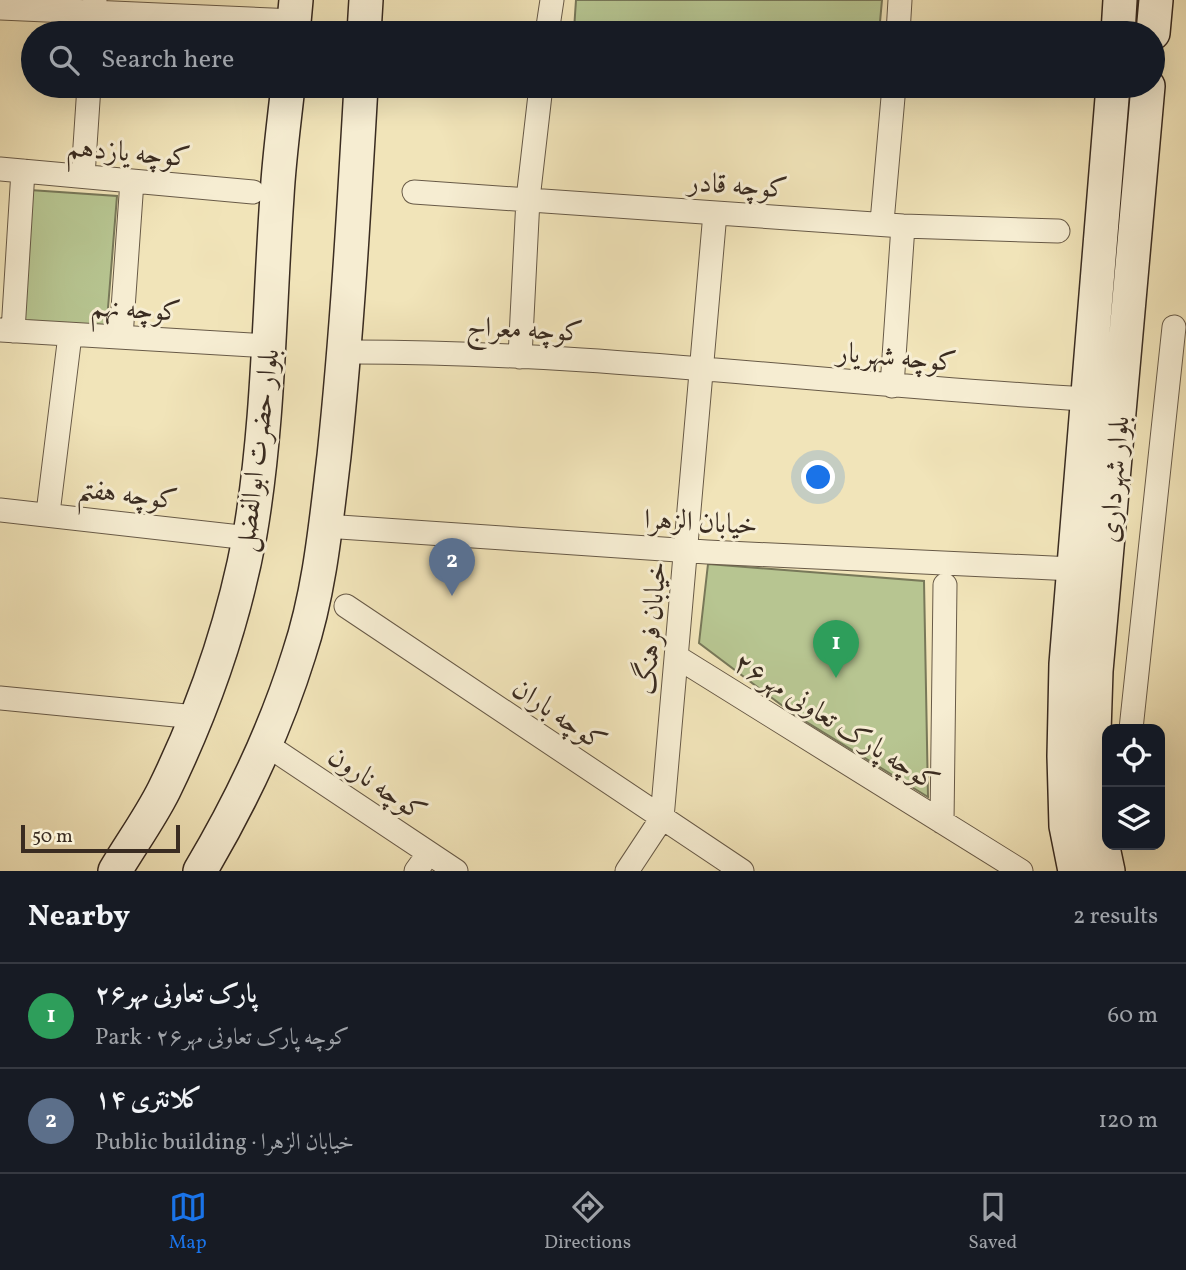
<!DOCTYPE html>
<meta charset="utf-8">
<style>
:root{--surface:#171b24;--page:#242831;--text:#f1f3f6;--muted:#9ea1a6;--line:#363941;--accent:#1a73e8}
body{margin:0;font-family:Vollkorn,Amiri,serif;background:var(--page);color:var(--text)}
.controls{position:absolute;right:21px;bottom:21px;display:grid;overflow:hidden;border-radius:14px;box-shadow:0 7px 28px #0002}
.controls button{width:63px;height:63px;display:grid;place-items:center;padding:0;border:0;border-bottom:2px solid var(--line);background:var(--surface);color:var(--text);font:35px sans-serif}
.scale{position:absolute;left:21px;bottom:18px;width:159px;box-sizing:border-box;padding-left:7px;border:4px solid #3a2c21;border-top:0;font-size:19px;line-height:24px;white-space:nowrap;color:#3a2c21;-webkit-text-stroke:5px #f6edd2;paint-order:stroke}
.you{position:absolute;left:819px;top:478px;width:24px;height:24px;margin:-18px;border:5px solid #fff;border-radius:50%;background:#1a73e8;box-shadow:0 0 0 10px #1a73e833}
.badge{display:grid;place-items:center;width:46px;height:46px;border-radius:50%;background:var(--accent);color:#fff;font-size:23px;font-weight:700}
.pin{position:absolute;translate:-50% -58px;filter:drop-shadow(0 2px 4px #0008)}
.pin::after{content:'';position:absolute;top:37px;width:24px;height:21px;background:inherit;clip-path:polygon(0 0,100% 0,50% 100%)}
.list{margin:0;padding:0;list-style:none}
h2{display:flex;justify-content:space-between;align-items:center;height:91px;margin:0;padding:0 28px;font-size:30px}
h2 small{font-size:23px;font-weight:400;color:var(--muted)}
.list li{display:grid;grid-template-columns:46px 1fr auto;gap:21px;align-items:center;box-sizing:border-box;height:105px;padding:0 28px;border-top:2px solid var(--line)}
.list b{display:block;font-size:26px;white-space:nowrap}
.list p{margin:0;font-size:23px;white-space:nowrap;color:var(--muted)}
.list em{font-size:23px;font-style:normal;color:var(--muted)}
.icon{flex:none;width:38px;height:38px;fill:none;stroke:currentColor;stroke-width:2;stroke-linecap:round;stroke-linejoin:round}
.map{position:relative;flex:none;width:1186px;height:871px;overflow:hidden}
.search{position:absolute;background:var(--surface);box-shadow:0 7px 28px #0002;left:21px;right:21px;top:21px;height:77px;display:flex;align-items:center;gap:18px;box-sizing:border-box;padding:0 24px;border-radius:38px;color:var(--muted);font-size:26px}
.sheet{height:301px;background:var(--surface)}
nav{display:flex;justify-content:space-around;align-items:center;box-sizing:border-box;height:98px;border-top:2px solid var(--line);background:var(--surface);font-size:19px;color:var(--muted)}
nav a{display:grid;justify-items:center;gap:4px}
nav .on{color:var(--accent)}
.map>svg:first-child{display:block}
</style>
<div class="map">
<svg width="1186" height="871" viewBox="0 0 1186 871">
<rect width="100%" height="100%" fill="#f1e4b9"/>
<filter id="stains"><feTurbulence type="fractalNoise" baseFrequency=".00286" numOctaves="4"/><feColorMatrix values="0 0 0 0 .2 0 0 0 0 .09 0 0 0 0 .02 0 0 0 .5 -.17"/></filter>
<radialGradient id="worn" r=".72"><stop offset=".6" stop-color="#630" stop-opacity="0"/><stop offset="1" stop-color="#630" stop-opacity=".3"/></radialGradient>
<path fill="#b7c591" stroke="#787859" stroke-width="2" d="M 576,0 L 882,0 L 879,33 L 622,33 L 574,30 Z
M 30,190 L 117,196 L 106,333 L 22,326 Z
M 708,564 L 924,581 L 928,797 L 792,713 L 699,643 Z"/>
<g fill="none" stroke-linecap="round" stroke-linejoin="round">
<defs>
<path id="minor" d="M 0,8 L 295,21
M 93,33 L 95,0
M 547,33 L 552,0
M 898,33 L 900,0
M 0,169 L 253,192
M 83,176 L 89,86
M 414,192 L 903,226 L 1058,231
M 882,222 L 894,86
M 0,330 L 269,346
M 13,331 L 23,171
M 121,337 L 132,181
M 345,352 C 593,351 839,385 1087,399
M 520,357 L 528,199 L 541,86
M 892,386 L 903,226
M 0,510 L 249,538
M 48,513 L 70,335
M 325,526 L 707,552 L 1073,569
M 346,606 L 742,871
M 677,657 L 1021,871
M 0,698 L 196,717
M 1131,729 L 1174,327
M 267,745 L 456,871
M 942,822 L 945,585
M 416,871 L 429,853
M 627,871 L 662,818 L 715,213"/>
<path id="secondary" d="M 293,33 L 296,0
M 364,33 L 366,0
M 1118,33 L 1120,0
M 1153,33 L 1156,0
M 115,871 C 131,844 150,818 164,790 C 203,710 234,621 250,534 C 269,423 269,309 277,196 C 279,159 284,123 288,86
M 200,871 C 241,802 275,731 299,654 C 320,591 326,522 334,456 C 347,333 354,209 361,86
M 1075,871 L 1066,826 L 1064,756 L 1066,664 L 1113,86
M 1108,871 L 1098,824 L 1093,762 L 1096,671 L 1148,86"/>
</defs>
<use href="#minor" stroke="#685a47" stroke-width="25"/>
<use href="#secondary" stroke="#3a2c21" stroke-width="36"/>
<use href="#minor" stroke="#f6edd2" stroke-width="23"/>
<use href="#secondary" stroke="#f6edd2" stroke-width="33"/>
</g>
<g text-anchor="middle" stroke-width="6" stroke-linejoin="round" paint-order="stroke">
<g font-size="28" fill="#3a2c21" stroke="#f6edd2">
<text transform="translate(129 151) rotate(5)" y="10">کوچه یازدهم</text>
<text transform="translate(738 184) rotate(4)" y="10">کوچه قادر</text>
<text transform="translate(136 308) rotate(3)" y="10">کوچه نهم</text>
<text transform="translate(525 328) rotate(3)" y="10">کوچه معراج</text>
<text transform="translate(897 356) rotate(5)" y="10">کوچه شهریار</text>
<text transform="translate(256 450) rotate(-83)" y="10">بلوار حضرت ابوالفضل</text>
<text transform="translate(1113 479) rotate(-85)" y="10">بلوار شهرداری</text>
<text transform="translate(128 493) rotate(7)" y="10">کوچه هفتم</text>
<text transform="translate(701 521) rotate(3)" y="10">خیابان الزهرا</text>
<text transform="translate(650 628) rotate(-85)" y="10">خیابان فرهنگ</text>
<text transform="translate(560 714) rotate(34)" y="10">کوچه باران</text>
<text transform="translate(837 721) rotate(32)" y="10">کوچه پارک تعاونی مهر۲۶</text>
<text transform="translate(378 783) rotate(34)" y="10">کوچه نارون</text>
</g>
</g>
<rect width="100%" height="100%" filter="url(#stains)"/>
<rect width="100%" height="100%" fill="url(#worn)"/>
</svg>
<div class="controls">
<button><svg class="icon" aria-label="locate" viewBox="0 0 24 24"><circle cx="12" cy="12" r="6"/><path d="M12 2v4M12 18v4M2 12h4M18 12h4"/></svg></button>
<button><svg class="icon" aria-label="layers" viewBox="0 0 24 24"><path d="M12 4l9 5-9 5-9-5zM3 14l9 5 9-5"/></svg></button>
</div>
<div class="scale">50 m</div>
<div class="you"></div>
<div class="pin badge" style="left:836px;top:678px;background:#2e9e5b">1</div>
<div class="pin badge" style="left:452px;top:596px;background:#5c6f8a">2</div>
<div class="search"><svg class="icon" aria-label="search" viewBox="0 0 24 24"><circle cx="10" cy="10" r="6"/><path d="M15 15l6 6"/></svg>Search here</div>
</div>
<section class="sheet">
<h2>Nearby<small>2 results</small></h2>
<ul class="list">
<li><span class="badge" style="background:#2e9e5b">1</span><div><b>پارک تعاونی مهر۲۶</b><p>Park · کوچه پارک تعاونی مهر۲۶</p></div><em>60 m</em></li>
<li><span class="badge" style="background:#5c6f8a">2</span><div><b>کلانتری ۱۴</b><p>Public building · خیابان الزهرا</p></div><em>120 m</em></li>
</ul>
</section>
<nav>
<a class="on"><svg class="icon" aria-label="map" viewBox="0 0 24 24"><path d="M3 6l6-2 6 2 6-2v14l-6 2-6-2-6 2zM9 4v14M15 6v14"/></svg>Map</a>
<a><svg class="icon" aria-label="directions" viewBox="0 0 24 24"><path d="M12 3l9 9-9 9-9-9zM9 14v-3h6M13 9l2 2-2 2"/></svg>Directions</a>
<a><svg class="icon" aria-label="saved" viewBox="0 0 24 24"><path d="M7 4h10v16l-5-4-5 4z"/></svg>Saved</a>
</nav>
